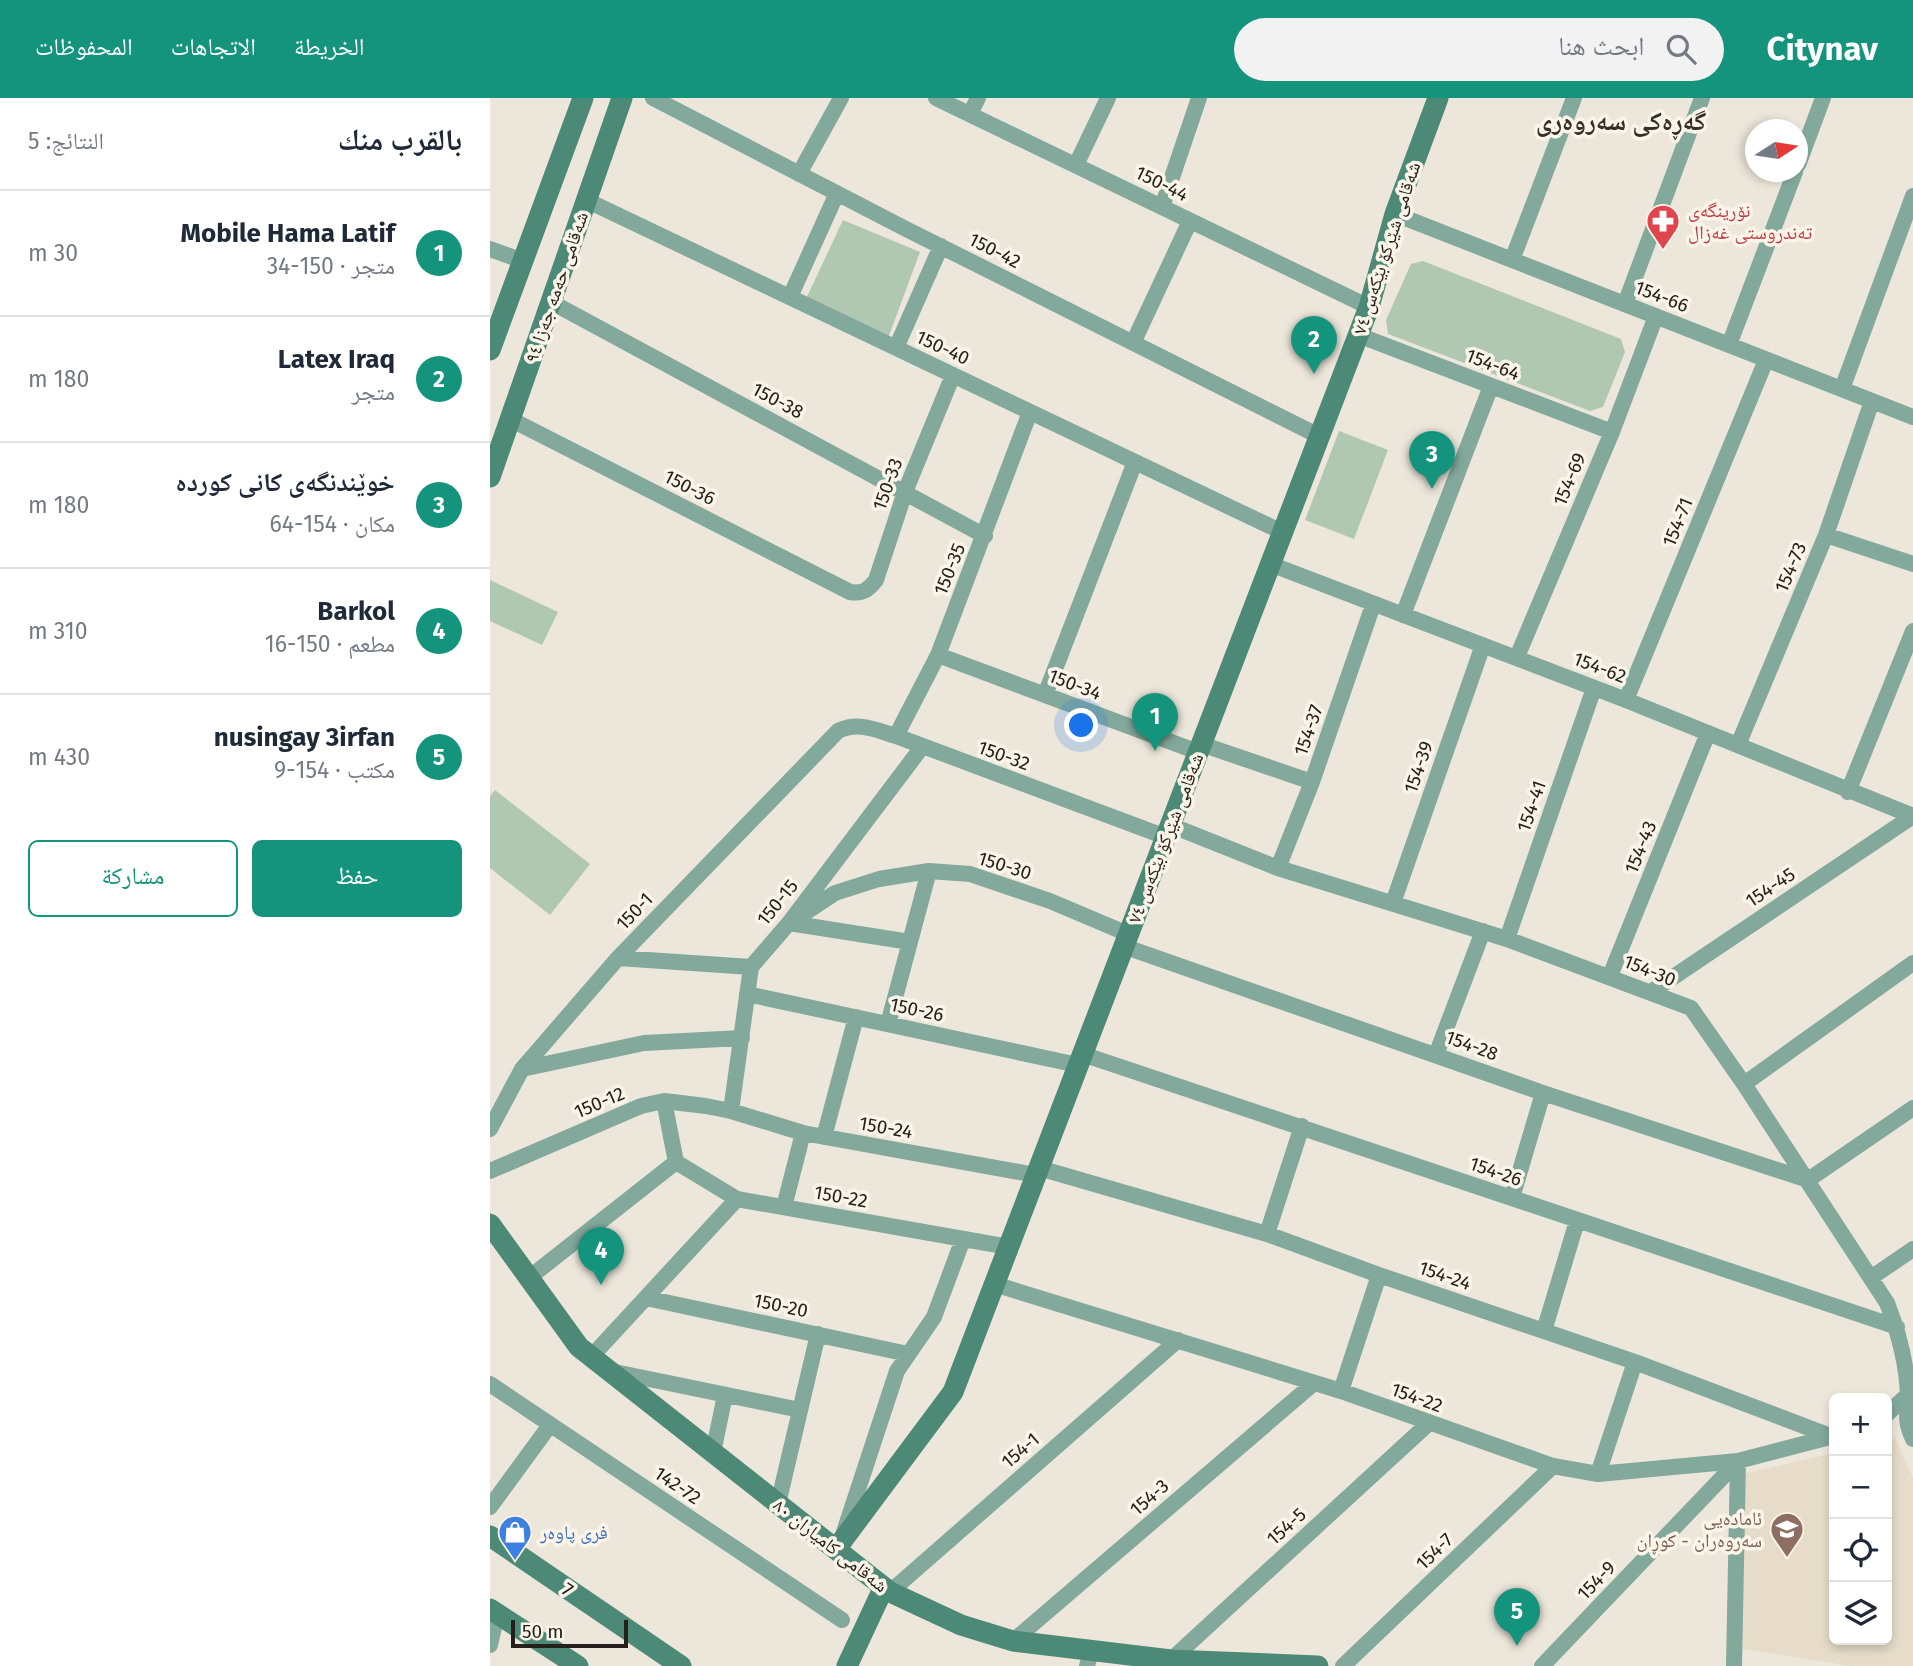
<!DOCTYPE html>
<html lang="ar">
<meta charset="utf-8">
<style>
:root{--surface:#fff;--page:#f2f2f3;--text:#1f2937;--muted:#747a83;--line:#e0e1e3;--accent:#15947d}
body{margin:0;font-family:"Fira Sans","Noto Naskh Arabic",sans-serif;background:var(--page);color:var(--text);direction:rtl}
.controls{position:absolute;right:21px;bottom:21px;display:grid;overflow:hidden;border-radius:10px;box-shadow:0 4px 10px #0003}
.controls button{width:63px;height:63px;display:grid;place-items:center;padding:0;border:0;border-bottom:2px solid var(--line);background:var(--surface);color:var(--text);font:35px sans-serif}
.compass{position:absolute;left:1255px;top:21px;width:63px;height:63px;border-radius:50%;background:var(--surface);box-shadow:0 4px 10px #0003;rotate:78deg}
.scale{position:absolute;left:21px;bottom:18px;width:117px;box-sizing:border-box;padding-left:7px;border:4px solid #24211d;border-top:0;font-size:19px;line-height:24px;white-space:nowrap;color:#24211d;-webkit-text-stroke:5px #fbf4e8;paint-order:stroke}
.you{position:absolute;left:592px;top:628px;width:24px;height:24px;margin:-18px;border:5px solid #fff;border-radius:50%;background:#1a73e8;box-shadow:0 0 0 10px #1a73e833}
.badge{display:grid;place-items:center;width:46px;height:46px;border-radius:50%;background:var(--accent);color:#fff;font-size:23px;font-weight:700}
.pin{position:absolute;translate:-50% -58px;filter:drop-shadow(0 2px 4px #0008)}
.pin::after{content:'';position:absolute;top:37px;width:24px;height:21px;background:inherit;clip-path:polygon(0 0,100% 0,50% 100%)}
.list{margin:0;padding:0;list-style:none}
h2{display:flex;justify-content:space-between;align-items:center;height:91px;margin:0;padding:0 28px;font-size:30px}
h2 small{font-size:23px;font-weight:400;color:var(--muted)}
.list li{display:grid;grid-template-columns:46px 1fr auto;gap:21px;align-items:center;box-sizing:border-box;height:126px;padding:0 28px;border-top:2px solid var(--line)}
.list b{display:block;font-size:26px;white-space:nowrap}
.list p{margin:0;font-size:23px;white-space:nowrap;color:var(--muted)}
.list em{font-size:23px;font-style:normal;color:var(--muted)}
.actions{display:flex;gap:14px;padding:21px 28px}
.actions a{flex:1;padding:16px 0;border:2px solid var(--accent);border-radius:10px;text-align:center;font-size:24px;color:var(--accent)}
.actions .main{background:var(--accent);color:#fff}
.icon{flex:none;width:38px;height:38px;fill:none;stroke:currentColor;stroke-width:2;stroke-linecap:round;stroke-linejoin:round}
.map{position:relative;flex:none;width:1423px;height:1568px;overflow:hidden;direction:ltr}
header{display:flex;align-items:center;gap:42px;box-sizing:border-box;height:98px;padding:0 35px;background:var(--accent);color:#fff}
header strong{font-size:33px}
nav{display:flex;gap:38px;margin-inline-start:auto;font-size:24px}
.search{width:490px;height:63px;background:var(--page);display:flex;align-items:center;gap:18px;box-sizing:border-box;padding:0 24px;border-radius:38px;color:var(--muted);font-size:26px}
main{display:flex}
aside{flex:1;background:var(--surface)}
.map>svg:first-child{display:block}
</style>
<header>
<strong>Citynav</strong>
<div class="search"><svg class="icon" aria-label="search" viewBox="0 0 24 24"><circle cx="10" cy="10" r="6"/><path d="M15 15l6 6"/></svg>ابحث هنا</div>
<nav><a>الخريطة</a><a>الاتجاهات</a><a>المحفوظات</a></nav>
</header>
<main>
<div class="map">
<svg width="1423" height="1568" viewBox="0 0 1423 1568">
<rect width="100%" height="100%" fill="#ede7db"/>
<path fill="#e6dcc9" d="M 1405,1340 L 1423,1380 L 1423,1568 L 1361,1568 L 1248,1550 L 1253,1376 L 1344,1355 L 1344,1542 L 1397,1542 L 1397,1342 Z"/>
<path fill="#b0c7b1" d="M 353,122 L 430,154 L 397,243 L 315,203 Z
M 933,163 L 1131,241 L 1135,254 L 1113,309 L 1100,313 L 898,236 L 896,222 L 921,166 Z
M 849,333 L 898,352 L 864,441 L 815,422 Z
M 0,482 L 68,514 L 52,547 L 0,523 Z
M 5,692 L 100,766 L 60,817 L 0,770 L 0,698 Z"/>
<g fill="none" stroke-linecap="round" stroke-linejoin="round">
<path stroke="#82a99b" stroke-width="16" d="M 163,0 L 416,131 L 829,338
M 446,0 L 879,209
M 480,16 L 488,0
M 586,67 L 618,0
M 1308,67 L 1333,0
M 309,76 L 351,0
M 96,102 L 792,434
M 672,109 L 709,0
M 905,116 L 1423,319
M 0,151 L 33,163
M 1022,162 L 1084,0
M 300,199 L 347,95
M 61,204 L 495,438
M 1135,206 L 1212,0
M 868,237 L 1122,334
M 643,245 L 700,123
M 1239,247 L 1305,74
M 406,250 L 451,148
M 1352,291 L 1423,98
M 20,321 L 360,494 C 373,496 378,492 386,482 L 415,394 L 463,277
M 1336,437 L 1423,466
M 780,466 L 1136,602 L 1423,718
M 913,517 L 1001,288
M 448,557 L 708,654
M 1027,559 L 1122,334 L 1166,218
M 555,597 L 645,364
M 1136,602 L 1276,262
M 406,638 L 448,557 L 540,314
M 711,646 L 822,684
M 1248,647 L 1336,437 L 1382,303
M 1358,694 L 1423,533
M 680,727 L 788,770 L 1017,841 L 1201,910 L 1254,986 L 1397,1205 C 1408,1233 1417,1267 1418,1298 C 1418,1317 1414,1322 1423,1341
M 788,770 L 822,684 L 883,507
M 903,805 L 993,547
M 310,818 L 345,795 L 389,781 L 439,773 L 480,776 L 560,803 L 638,836
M 299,825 L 420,844
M 1017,841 L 1104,590
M 633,848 L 1053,995 L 1318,1082 L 1423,1010
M 128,860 L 261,869
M 1120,878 L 1218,635
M 1161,894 L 1423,718
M 257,896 L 588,967
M 398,926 L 439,773
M 592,956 L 1407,1229
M 946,957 L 993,833
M 32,971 L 154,945 L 252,940
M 1254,986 L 1423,865
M 174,1003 L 186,1064
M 241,1013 L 261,869 L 299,825 L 432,649
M 0,1031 L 32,971 L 128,860 L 348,633 C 368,623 386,632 406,638 L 676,739
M 334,1039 L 366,919
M 186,1064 L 247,1101 L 519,1149
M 549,1070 L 777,1136 L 889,1177 L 1145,1264 L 1343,1339
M 0,1073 L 151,1008 L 174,1003 L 216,1008 L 241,1013 L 313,1035 L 546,1077
M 1022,1100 L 1053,995
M 294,1109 L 313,1035
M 777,1136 L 812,1028
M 40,1179 L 186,1064
M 1382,1179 L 1423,1151
M 504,1186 L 851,1293 L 1063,1368 L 1108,1376 L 1248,1363 L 1344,1338
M 156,1200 L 418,1256
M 1054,1233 L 1087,1123
M 101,1259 L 247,1101
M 120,1273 L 310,1312
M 0,1286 L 352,1522
M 851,1293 L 889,1177
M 1397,1316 L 1421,1294
M 223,1355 L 235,1297
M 1108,1376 L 1145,1264
M 288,1406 L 328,1236
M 0,1409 L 60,1327
M 354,1434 L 407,1273 L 444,1219 L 473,1141
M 400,1494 L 688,1242
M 523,1543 L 823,1286
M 0,1547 L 7,1516
M 681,1562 L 939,1325
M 597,1568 L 601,1554
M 853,1568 L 1063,1368
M 1052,1568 L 1248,1363
M 1244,1568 L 1248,1363"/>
<path stroke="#4d8977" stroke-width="21" d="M 0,252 L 93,0
M 0,379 L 132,0
M 0,1126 L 89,1249 L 400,1494 L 471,1527 L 523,1543 L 681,1562 L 828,1568
M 0,1438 L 191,1568
M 346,1451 L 463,1294 L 879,209 L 905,116 L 948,0
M 0,1511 L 88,1568
M 357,1568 L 393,1491"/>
</g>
<defs>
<symbol id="pharmacy-pin" viewBox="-11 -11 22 30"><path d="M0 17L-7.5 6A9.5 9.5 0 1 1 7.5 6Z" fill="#e0444e" stroke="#fbf4e8"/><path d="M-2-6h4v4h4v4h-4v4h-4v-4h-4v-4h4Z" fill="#fff"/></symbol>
<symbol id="school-pin" viewBox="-11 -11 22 30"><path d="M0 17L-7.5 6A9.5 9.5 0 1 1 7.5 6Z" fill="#8d6e63" stroke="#fbf4e8"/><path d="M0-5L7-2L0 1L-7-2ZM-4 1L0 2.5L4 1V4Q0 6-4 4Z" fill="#fff"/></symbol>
<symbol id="shop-pin" viewBox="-11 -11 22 30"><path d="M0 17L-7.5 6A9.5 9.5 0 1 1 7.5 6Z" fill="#3f7fe0" stroke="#fbf4e8"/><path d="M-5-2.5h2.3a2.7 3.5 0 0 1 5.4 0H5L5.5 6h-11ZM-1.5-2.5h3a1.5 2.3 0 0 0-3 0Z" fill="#fff"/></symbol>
</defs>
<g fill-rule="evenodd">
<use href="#pharmacy-pin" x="1154" y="104" width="38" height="52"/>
<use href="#school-pin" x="1278" y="1412" width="38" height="52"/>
<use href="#shop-pin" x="6" y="1415" width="38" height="52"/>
</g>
<g text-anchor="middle" stroke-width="7" stroke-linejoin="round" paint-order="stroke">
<g font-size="19" fill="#24211d" stroke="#fbf4e8">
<text transform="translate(672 85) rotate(26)" y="7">150-44</text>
<text transform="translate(896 150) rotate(-72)" y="7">شەقامی شێرکۆ بێکەس ٧٤</text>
<text transform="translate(505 152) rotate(27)" y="7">150-42</text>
<text transform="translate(66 189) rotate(-71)" y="7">شەقامی حەمە جەزا ٩٤</text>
<text transform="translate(1172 198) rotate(21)" y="7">154-66</text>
<text transform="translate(453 249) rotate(25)" y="7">150-40</text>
<text transform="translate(1003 266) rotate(21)" y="7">154-64</text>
<text transform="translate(288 302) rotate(28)" y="7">150-38</text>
<text transform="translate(1079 381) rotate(-67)" y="7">154-69</text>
<text transform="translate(397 386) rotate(-70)" y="7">150-33</text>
<text transform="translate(200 389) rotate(27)" y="7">150-36</text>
<text transform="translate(1187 424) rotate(-68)" y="7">154-71</text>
<text transform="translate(1300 469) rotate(-67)" y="7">154-73</text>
<text transform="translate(459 471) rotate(-68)" y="7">150-35</text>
<text transform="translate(1110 569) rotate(21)" y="7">154-62</text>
<text transform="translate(585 586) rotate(21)" y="7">150-34</text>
<text transform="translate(818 632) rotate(-71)" y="7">154-37</text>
<text transform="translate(514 657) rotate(20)" y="7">150-32</text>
<text transform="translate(928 669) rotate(-71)" y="7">154-39</text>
<text transform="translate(1041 708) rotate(-71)" y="7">154-41</text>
<text transform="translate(675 740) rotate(-69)" y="7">شەقامی شێرکۆ بێکەس ٧٤</text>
<text transform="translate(1150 749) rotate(-68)" y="7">154-43</text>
<text transform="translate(515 767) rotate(17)" y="7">150-30</text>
<text transform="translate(1280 789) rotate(-34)" y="7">154-45</text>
<text transform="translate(287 804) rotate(-51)" y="7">150-15</text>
<text transform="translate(144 813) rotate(-46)" y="7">150-1</text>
<text transform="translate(1160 872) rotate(22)" y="7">154-30</text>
<text transform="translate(427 911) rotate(12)" y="7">150-26</text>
<text transform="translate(982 947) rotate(20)" y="7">154-28</text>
<text transform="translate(109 1004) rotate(-23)" y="7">150-12</text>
<text transform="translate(396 1029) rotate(10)" y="7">150-24</text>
<text transform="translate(1006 1073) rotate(19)" y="7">154-26</text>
<text transform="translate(351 1098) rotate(10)" y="7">150-22</text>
<text transform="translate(955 1177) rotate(19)" y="7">154-24</text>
<text transform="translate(291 1207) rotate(12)" y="7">150-20</text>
<text transform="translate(927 1299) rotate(20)" y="7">154-22</text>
<text transform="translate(530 1352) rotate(-41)" y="7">154-1</text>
<text transform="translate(188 1387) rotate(34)" y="7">142-72</text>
<text transform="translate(659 1399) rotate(-41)" y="7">154-3</text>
<text transform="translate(796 1428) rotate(-42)" y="7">154-5</text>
<text transform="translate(341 1447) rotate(38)" y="7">شەقامی کامیاران ٨٠</text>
<text transform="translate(944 1453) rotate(-44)" y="7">154-7</text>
<text transform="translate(1106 1482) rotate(-46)" y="7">154-9</text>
<text transform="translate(78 1491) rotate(34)" y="7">7</text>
</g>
<g font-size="19" fill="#be3a42" stroke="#fbf4e8" text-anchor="start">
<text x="1198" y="119">نۆرینگەی<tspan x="1198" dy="22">تەندروستی غەزال</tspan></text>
</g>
<g font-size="19" fill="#785e54" stroke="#fbf4e8" text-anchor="end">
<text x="1272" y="1427">ئامادەیی<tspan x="1272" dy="22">سەروەران - کوڕان</tspan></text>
</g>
<g font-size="19" fill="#366cbe" stroke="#fbf4e8" text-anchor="start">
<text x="50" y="1441">فری پاوەر</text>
</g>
<g font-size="26" font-weight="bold" fill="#353027" stroke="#fbf4e8">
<text x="1131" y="32">گەڕەکی سەروەری</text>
</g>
</g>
</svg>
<div class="controls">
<button>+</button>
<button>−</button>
<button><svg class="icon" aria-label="locate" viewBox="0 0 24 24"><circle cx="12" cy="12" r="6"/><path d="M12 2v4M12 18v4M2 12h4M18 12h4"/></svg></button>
<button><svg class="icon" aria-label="layers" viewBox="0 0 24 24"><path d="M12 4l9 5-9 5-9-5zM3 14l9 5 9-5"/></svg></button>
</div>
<svg class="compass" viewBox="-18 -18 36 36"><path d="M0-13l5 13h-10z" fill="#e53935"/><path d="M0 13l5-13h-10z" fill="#747a83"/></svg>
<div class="scale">50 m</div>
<div class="you"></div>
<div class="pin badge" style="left:665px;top:653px">1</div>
<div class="pin badge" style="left:824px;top:276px">2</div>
<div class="pin badge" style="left:942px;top:391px">3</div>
<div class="pin badge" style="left:111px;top:1187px">4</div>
<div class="pin badge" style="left:1027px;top:1548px">5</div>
</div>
<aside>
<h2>بالقرب منك<small>النتائج: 5</small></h2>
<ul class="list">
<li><span class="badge">1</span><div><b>Mobile Hama Latif</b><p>متجر · 150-34</p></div><em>30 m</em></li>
<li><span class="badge">2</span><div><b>Latex Iraq</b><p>متجر</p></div><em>180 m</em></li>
<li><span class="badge">3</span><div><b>خوێندنگەی کانی کوردە</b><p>مكان · 154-64</p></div><em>180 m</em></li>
<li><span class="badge">4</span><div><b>Barkol</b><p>مطعم · 150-16</p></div><em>310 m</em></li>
<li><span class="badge">5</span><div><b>nusingay 3irfan</b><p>مكتب · 154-9</p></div><em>430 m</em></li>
</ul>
<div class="actions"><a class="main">حفظ</a><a>مشاركة</a></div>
</aside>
</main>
